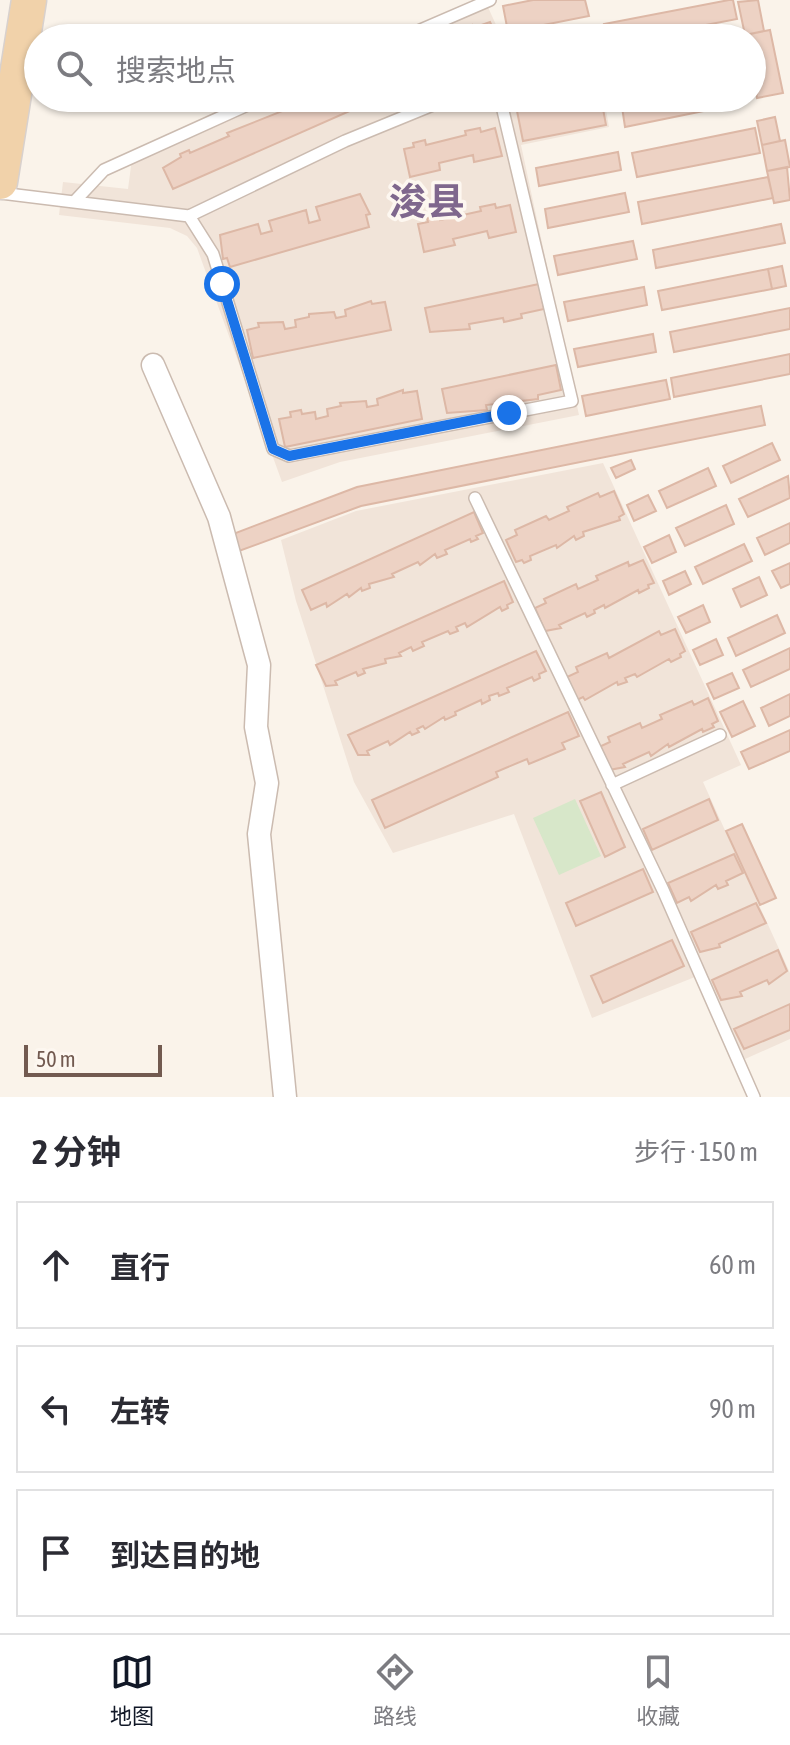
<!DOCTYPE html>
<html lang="zh">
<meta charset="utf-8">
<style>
:root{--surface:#fff;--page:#f7f7f7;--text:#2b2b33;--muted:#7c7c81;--line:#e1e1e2;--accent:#111827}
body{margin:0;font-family:"Asap Condensed","Noto Sans SC",sans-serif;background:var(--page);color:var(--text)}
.scale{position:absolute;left:24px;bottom:20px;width:138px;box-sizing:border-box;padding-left:8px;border:4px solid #725a50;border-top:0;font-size:22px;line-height:28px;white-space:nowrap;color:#725a50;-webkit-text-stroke:6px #fdf7f0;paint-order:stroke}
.stop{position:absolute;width:24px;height:24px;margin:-18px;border:6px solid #1a73e8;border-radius:50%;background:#fff}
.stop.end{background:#1a73e8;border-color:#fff;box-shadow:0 2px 8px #0008}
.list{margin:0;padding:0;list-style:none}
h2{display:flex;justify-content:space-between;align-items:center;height:104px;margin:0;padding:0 32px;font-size:34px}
h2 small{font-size:26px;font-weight:400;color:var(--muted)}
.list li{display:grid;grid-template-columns:52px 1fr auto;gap:24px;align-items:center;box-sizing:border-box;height:128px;margin:0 16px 16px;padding:0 16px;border:2px solid var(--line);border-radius:0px}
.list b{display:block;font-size:30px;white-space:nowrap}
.list em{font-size:26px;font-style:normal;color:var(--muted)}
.icon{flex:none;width:44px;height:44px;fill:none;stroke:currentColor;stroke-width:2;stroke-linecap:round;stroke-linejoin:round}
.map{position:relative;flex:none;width:790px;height:1097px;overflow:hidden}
.search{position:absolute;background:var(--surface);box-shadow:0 2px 6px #0004;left:24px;right:24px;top:24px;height:88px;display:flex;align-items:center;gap:20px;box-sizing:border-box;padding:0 28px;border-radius:44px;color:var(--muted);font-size:30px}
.sheet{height:536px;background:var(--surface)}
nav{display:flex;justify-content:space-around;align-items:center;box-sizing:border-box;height:112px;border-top:2px solid var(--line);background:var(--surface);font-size:22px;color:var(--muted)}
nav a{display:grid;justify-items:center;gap:4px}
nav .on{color:var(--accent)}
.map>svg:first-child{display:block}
</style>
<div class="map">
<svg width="790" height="1097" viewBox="0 0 790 1097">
<rect width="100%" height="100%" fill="#faf3ea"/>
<path fill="#f1e4d9" d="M 487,5 L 502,38 L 412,38 Z
M 273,98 L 604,98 L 609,127 L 521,145 L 579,415 L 340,462 L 282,482 L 197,248 L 187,236 L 170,228 L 59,215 L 63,182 L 128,189 L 132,159 Z
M 603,463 L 741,765 L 703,782 L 790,973 L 790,1039 L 745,1059 L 705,973 L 592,1018 L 514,814 L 393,853 L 354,782 L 296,601 L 281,540 L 356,511 Z"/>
<path fill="#d7e7c9" d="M 575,799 L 601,856 L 559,875 L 533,818 Z"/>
<path fill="#edd2c4" stroke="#ddb8a6" stroke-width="2" d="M 533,0 L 585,0 L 589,16 L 508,32 L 503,6 Z
M 729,0 L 733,0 L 737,19 L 638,38 L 607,38 L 604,24 Z
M 758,0 L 764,31 L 745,35 L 738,2 Z
M 490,22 L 497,38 L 450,38 L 472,25 L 473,28 Z
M 587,27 L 589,38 L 531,38 Z
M 770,30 L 783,93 L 757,98 L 752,71 L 752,38 L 745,35 Z
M 315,98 L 379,98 L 173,189 L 163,168 L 181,157 L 180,154 L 189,150 L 190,153 L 229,136 L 227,133 Z
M 586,98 L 601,98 L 606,125 L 523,141 L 517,111 Z
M 669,98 L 747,98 L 748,102 L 625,127 L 622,107 Z
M 775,117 L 780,141 L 762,145 L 757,121 Z
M 480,128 L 481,132 L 495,128 L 502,156 L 474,162 L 473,155 L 439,163 L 440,170 L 410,177 L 404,149 L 414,147 L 413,143 L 425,140 L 426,145 L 466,135 L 465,131 Z
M 755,128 L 760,153 L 637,177 L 632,153 Z
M 785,140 L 790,167 L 767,171 L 762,145 Z
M 618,152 L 621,170 L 539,186 L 536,168 Z
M 787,167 L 790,200 L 774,203 L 767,171 Z
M 768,177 L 773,198 L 642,224 L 638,202 Z
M 625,193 L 629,212 L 548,228 L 545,209 Z
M 360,194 L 370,214 L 366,215 L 369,227 L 230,267 L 227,258 L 223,259 L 220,235 L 258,224 L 261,234 L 272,231 L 269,221 L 306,210 L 309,223 L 320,220 L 316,207 Z
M 495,204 L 496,208 L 510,205 L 516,232 L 489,238 L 487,231 L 453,239 L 455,245 L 424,252 L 418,224 L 428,222 L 427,218 L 440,216 L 440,220 L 481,211 L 480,207 Z
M 781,224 L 785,243 L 656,268 L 653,250 Z
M 633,241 L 637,259 L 558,275 L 554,256 Z
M 782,266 L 786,286 L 772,289 L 768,269 Z
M 768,269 L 772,289 L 662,310 L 658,291 Z
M 539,284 L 544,309 L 521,314 L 522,318 L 504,322 L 503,318 L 469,324 L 470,329 L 430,332 L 425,308 Z
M 644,287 L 647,305 L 568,321 L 564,302 Z
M 371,301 L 372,304 L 385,302 L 391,330 L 253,358 L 247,330 L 259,327 L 258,323 L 283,322 L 285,329 L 296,327 L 295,320 L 309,317 L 309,314 L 334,312 L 336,318 L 346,316 L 345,310 Z
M 790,308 L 790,329 L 674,352 L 670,332 Z
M 653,334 L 656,352 L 578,367 L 574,349 Z
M 790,354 L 790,374 L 674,397 L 671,378 Z
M 556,365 L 561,390 L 538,395 L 538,399 L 486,405 L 487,410 L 447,413 L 442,389 Z
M 666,380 L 670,399 L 586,416 L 582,396 Z
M 403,390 L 403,393 L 417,391 L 422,419 L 285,447 L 279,419 L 291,417 L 290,412 L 301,410 L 302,414 L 315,412 L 316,419 L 328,416 L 327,409 L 341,406 L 340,403 L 366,401 L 367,407 L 378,405 L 377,399 Z
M 761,406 L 765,425 L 361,506 L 239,551 L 233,534 L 357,487 Z
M 772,443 L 780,460 L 731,483 L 723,466 Z
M 631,460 L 635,469 L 616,478 L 611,468 Z
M 708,468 L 716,486 L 667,508 L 659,491 Z
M 788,476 L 790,498 L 748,517 L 739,499 Z
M 614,491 L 624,514 L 619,517 L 620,520 L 583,532 L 584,536 L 576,540 L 574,536 L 557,548 L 556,545 L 530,556 L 531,560 L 524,563 L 522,560 L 516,562 L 506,540 L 517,535 L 515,530 L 546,516 L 549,520 L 569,511 L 567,507 L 598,493 L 600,497 Z
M 648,495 L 656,511 L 634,521 L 627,505 Z
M 726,505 L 734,524 L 685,546 L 676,528 Z
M 474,512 L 483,533 L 476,536 L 478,539 L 471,542 L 470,539 L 445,550 L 447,554 L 437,558 L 435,554 L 420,565 L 418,562 L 392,574 L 394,577 L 369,584 L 370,588 L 362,591 L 361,588 L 349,597 L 347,594 L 327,607 L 326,603 L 311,610 L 302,590 Z
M 790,523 L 790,543 L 765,555 L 757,538 Z
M 669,535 L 676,552 L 652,563 L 644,547 Z
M 744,544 L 752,561 L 703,584 L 695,567 Z
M 643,560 L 654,583 L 648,585 L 649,588 L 639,593 L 638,590 L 605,608 L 604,605 L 594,610 L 595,613 L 587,617 L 585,613 L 559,625 L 561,628 L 545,631 L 535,608 L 546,603 L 544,599 L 576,584 L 578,589 L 598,580 L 596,576 L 628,562 L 629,566 Z
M 790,563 L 790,584 L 781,588 L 772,571 Z
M 685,571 L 691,584 L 669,595 L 663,581 Z
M 759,577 L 767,595 L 741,607 L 733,589 Z
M 504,581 L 513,602 L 507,605 L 508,608 L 502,611 L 500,607 L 467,627 L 465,623 L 456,627 L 458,631 L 450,634 L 448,631 L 422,642 L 424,646 L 413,651 L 411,647 L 399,653 L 401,656 L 385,659 L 386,663 L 363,669 L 365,673 L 358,676 L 356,672 L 335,681 L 337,685 L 326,686 L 316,665 Z
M 703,605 L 710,622 L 686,633 L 678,617 Z
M 777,615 L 785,633 L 736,656 L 728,638 Z
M 675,629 L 685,651 L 680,654 L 681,657 L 671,662 L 669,659 L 637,677 L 635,674 L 625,678 L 627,682 L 618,685 L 617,682 L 585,700 L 583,697 L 577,700 L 567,677 L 578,672 L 576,667 L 607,653 L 609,658 L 659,631 L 661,635 Z
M 716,639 L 723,655 L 700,665 L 693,650 Z
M 790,648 L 790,669 L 751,687 L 743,670 Z
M 536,651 L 546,671 L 539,674 L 540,678 L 534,681 L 532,677 L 507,688 L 509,692 L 499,696 L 498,693 L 489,696 L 490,700 L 482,704 L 481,700 L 455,712 L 456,715 L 445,720 L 444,717 L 425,729 L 423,726 L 417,729 L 419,732 L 412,735 L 410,732 L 390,745 L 388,741 L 367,751 L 369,755 L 358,755 L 348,735 Z
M 732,673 L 739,688 L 714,699 L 707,684 Z
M 790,694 L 790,716 L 769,726 L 761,708 Z
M 708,698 L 718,721 L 712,724 L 714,727 L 703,732 L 702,729 L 669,747 L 668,744 L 651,756 L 649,752 L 623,764 L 625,767 L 609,770 L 599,747 L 610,742 L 608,737 L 640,723 L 642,728 L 662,719 L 660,715 L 692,701 L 694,705 Z
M 743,701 L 755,726 L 732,737 L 720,712 Z
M 568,712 L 579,736 L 562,743 L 565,749 L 529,764 L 527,759 L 496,772 L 498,777 L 385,828 L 372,800 Z
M 790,730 L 790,751 L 749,769 L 741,752 Z
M 601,792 L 625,847 L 605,857 L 580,801 Z
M 709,799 L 718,820 L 652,850 L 643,829 Z
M 742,824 L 776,898 L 760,905 L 726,831 Z
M 734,854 L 743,873 L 726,881 L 728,885 L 718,889 L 716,885 L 691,901 L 689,897 L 677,903 L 668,883 Z
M 643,869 L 653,892 L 576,926 L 566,903 Z
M 756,903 L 766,923 L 719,944 L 720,947 L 700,952 L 691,932 Z
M 672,940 L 684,966 L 603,1003 L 591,976 Z
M 778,950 L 787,971 L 769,984 L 767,980 L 740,992 L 742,996 L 721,1000 L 712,980 Z
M 790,1004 L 790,1030 L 744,1049 L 734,1029 Z"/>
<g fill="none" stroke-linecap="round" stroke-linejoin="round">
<defs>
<path id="lane" d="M 402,38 L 490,0
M 0,193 L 74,202 L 104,170 L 263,98
M 74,202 L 189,216 L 345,141 L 450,98
M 189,216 L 213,254 L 273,449 L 289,456 L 572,401 L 500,98
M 475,498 L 663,890 L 754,1097
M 612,785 L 720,735"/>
<path id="street" d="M 153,365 L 219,517 L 259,665 L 256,727 L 267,783 L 259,834 L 285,1097"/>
<path id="primary" d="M 0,182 L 29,0"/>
</defs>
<use href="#lane" stroke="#cbbbb0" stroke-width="14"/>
<use href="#street" stroke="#cbbbb0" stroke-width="25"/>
<use href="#primary" stroke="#d8d1ce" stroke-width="37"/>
<use href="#lane" stroke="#fff" stroke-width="11"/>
<use href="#street" stroke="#fff" stroke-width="22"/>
<use href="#primary" stroke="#f1d2aa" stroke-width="34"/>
</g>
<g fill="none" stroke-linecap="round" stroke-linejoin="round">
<path stroke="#1a73e8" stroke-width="10" d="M 222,284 L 273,449 L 289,456 L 509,413"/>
</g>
<g text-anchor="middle" stroke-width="7" stroke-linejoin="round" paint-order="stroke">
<g font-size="38" font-weight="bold" fill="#7f678d" stroke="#fdf7f0">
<text x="427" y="215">浚县</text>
</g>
</g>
</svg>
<div class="scale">50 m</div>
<div class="stop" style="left:222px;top:284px"></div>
<div class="stop end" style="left:509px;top:413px"></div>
<div class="search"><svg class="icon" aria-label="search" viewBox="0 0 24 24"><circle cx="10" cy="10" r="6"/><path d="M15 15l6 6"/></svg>搜索地点</div>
</div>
<section class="sheet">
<h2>2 分钟<small>步行 · 150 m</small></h2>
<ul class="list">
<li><svg class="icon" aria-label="ahead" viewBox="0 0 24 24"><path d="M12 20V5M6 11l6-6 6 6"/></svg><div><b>直行</b></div><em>60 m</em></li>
<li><svg class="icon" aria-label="left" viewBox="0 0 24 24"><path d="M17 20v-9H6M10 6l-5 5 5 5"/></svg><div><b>左转</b></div><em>90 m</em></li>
<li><svg class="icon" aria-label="arrive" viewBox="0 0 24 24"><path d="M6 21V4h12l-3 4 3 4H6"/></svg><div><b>到达目的地</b></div></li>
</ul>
</section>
<nav>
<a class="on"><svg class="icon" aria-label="map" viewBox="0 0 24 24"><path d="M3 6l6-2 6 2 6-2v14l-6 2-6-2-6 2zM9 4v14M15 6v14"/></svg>地图</a>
<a><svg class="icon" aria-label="directions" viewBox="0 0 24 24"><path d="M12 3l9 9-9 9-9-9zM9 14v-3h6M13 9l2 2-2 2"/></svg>路线</a>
<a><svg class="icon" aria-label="saved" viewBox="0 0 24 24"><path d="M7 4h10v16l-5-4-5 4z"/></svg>收藏</a>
</nav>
